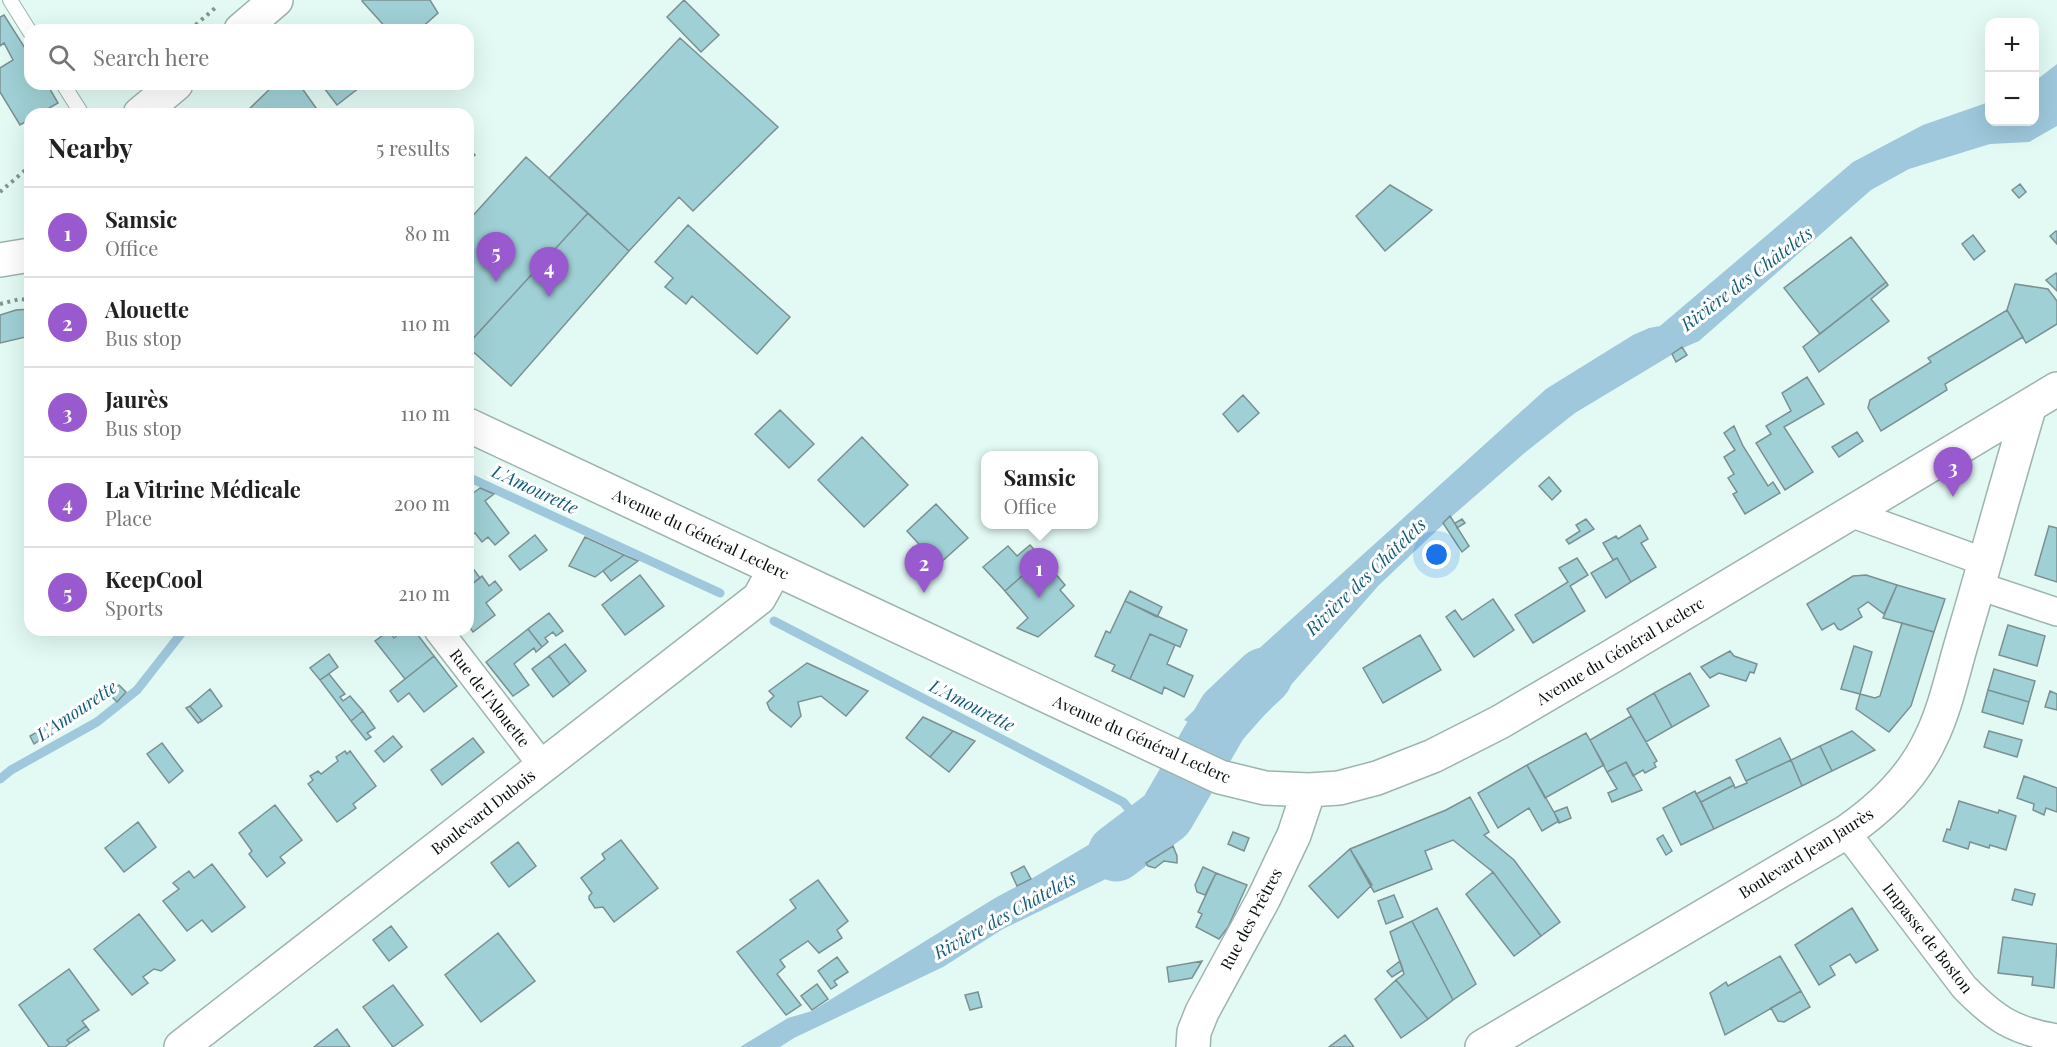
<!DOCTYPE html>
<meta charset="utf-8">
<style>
:root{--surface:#fff;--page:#f2f2f2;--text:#222;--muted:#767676;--line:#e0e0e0;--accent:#9959cf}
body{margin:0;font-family:"Playfair Display",serif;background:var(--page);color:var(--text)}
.controls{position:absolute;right:18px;top:18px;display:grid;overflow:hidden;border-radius:12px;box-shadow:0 6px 24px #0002}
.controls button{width:54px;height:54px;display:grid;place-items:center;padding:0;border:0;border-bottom:2px solid var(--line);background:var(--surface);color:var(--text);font:30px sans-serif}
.you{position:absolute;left:1437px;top:555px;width:21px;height:21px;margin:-15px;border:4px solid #fff;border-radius:50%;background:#1a73e8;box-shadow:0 0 0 9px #1a73e833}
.badge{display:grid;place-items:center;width:39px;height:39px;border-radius:50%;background:var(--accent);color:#fff;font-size:20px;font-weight:700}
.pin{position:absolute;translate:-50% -50px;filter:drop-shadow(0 2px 3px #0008)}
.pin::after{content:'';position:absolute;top:32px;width:21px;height:18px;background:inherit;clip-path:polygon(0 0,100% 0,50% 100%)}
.popup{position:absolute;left:981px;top:451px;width:117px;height:78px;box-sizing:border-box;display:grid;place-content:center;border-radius:12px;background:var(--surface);filter:drop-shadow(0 2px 4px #0005);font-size:20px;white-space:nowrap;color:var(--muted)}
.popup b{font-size:22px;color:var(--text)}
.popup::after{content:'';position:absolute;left:50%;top:100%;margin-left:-12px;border:12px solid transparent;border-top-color:var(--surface)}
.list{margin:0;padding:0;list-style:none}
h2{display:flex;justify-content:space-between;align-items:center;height:78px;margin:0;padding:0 24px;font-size:26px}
h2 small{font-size:20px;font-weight:400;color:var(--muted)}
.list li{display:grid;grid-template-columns:39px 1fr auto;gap:18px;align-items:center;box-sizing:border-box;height:90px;padding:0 24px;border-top:2px solid var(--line)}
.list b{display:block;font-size:22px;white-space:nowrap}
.list p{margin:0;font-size:20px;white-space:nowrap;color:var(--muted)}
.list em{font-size:20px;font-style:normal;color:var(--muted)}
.icon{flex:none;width:33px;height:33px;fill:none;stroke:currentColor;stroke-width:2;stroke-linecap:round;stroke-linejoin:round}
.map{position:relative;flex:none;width:2057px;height:1047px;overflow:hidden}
.search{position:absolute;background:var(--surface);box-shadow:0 6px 24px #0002;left:24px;top:24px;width:450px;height:66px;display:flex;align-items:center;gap:15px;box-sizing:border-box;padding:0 21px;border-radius:18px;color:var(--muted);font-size:22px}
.panel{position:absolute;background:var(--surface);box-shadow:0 6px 24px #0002;left:24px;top:108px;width:450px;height:528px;border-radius:18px}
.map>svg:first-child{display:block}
</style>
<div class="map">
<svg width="2057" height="1047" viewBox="0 0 2057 1047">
<rect width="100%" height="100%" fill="#e3faf4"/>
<path fill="#9fc8dc" d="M 2057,64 L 2057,126 L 2029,142 L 1990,144 L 1909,169 L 1871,190 L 1699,341 L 1683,348 L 1575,413 L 1527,451 L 1451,517 L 1379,585 L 1238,745 L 1184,720 L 1233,672 L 1546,389 L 1633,335 L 1649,328 L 1660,326 L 1853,162 L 1923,125 L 1989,102 L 1990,122 L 2034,122 L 2035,81 Z
M 1148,790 L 1196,812 L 1170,845 L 1145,860 L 1003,929 L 943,967 L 794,1038 L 780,1047 L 740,1047 L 788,1018 L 812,1011 L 995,898 L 1031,879 L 1095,841 L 1124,821 L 1133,808 L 1139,807 Z"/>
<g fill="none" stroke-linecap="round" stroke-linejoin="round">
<path stroke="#9fc8dc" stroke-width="9" d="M 468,477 L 720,593
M 774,621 L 1123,802 L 1137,818
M 0,779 L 11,770 L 97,722 L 137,690 L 184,630"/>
<path stroke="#9fc8dc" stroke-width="57" d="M 1116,853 L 1166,815 L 1226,712 L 1264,676"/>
</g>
<path fill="#9fd0d5" stroke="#7b9092" stroke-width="1.5" d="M 363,0 L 430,0 L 438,13 L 419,30 L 388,30 L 362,1 Z
M 684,0 L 719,35 L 701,52 L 667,17 Z
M 4,15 L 30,56 L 30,84 L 47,84 L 58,103 L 39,114 L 30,114 L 30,119 L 20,125 L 0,92 L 0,68 L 13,60 L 4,43 L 0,46 L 0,17 Z
M 680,38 L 778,127 L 693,211 L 679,197 L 629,251 L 549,178 Z
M 275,84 L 299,84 L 316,108 L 309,114 L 244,114 Z
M 321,84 L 364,84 L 337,105 Z
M 468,147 L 475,155 L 468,160 Z
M 526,157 L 588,213 L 468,344 L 468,221 Z
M 2020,184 L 2026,192 L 2019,198 L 2012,190 Z
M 1390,185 L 1432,210 L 1385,251 L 1356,216 Z
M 588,213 L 629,251 L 511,386 L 468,347 L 468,344 Z
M 688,225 L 790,317 L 757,354 L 692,296 L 686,304 L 665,287 L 673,278 L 655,262 Z
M 2056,231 L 2057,232 L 2057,244 L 2050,236 Z
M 1973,235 L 1985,251 L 1974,260 L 1962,244 Z
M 1851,237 L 1886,282 L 1820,334 L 1784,288 Z
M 2056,273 L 2057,275 L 2057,291 L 2046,280 Z
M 1886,282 L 1888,285 L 1871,299 L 1889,321 L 1819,372 L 1803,347 Z
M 2015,284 L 2048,289 L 2057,301 L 2057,324 L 2026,343 L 2007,310 Z
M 30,309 L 30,336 L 0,343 L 0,315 L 16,310 Z
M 2007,310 L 2023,337 L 1945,384 L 1947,390 L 1881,431 L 1868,408 L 1870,400 L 1931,362 L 1928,358 Z
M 1682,347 L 1687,355 L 1676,362 L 1672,354 Z
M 1807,377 L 1824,404 L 1784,427 L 1813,472 L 1785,490 L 1756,443 L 1771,434 L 1766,426 L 1791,411 L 1782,393 Z
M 1243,395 L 1259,413 L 1238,432 L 1223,414 Z
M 780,410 L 814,444 L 789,468 L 755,434 Z
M 1734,426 L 1743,446 L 1768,486 L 1773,482 L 1780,493 L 1745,514 L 1733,494 L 1737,492 L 1728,478 L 1734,474 L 1724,457 L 1735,450 L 1724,433 Z
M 1857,432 L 1863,441 L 1839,457 L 1832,447 Z
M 862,437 L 908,485 L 864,527 L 818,480 Z
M 1549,477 L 1561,491 L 1552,500 L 1539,486 Z
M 480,488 L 494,494 L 485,501 L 509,533 L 495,545 L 488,537 L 482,542 L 475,533 L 471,536 L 468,532 L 470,526 L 468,524 L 468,513 L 471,511 L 468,508 L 468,497 Z
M 936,504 L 968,538 L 938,565 L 907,531 Z
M 1450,516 L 1469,546 L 1462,552 L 1443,523 Z
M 1462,519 L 1465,523 L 1457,528 L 1455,523 Z
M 1586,519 L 1594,529 L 1569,544 L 1566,540 L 1580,531 L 1576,525 Z
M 1640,525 L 1648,539 L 1641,543 L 1656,567 L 1631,582 L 1617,558 L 1613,560 L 1603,543 L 1616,536 L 1618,539 Z
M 2049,526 L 2057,528 L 2057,582 L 2035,575 Z
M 535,535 L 547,550 L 520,570 L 509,556 Z
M 585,537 L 624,555 L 595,577 L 569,566 Z
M 1030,545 L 1042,558 L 1005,591 L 983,567 L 1008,546 L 1017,556 Z
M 624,555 L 638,561 L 611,581 L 603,571 Z
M 1042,558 L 1065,585 L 1060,590 L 1074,606 L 1038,637 L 1017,628 L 1028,618 L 1005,591 Z
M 1577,558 L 1588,575 L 1570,586 L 1585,611 L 1533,643 L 1515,615 L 1568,582 L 1559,568 Z
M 1617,558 L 1631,582 L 1606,598 L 1591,573 Z
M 472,567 L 480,578 L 468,587 L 468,570 Z
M 640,575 L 664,606 L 625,635 L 602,605 Z
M 1866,575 L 1897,585 L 1884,614 L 1868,602 L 1858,609 L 1862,617 L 1849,625 L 1841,630 L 1838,629 L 1834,623 L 1822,630 L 1807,604 L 1853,576 Z
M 482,576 L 489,586 L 495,581 L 502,590 L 486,603 L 495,615 L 473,632 L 468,625 L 468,587 Z
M 1897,585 L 1945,599 L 1934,632 L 1883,618 Z
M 1130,591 L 1162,607 L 1157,617 L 1125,601 Z
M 1493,599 L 1514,630 L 1474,657 L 1446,617 L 1455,610 L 1462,620 Z
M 1125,601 L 1187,630 L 1180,647 L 1150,634 L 1130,679 L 1112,671 L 1115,665 L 1095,656 L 1106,631 L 1110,633 Z
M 549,613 L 563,631 L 556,636 L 553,632 L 545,638 L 548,642 L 542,647 L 528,629 Z
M 1902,623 L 1934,632 L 1911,706 L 1889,732 L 1856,709 L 1860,694 L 1875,698 L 1880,696 Z
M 2008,625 L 2045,636 L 2037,666 L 1999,655 Z
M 528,629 L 542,647 L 536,652 L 534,648 L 514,664 L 529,685 L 513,696 L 486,662 Z
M 404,630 L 414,630 L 434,656 L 405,679 L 375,641 L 389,631 L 394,638 Z
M 1150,634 L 1175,645 L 1167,664 L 1193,676 L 1184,697 L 1164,687 L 1162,694 L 1130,679 Z
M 1420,635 L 1441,670 L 1383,703 L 1363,668 Z
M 565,644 L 586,671 L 570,684 L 549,656 Z
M 1854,646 L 1872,652 L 1860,694 L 1841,689 Z
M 1730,651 L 1734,656 L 1757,664 L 1754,673 L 1750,672 L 1746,681 L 1719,673 L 1710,678 L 1701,667 Z
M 329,654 L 338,667 L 320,680 L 310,668 Z
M 434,656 L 457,686 L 424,712 L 409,693 L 398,702 L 390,691 Z
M 549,656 L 570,684 L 553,697 L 532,669 Z
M 807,663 L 868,691 L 846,716 L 821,696 L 798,702 L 801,716 L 791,727 L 770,710 L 767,703 L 774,696 L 769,691 Z
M 1994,669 L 2035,681 L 2029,702 L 1988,690 Z
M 1690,673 L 1709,706 L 1672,727 L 1654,693 Z
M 329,674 L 345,694 L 340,697 L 343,701 L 350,696 L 363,711 L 351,721 L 320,680 Z
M 119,685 L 126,692 L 117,702 L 109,694 Z
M 210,689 L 222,706 L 202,721 L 190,706 Z
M 1988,690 L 2029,702 L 2023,724 L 1982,712 Z
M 2050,691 L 2057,694 L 2057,710 L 2045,707 Z
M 1654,693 L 1672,727 L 1646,742 L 1627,709 Z
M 190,706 L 202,721 L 198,723 L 186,708 Z
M 363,711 L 375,728 L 367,733 L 371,737 L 366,740 L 351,721 Z
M 1631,716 L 1657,761 L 1654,763 L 1656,767 L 1645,773 L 1643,770 L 1633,776 L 1626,762 L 1607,772 L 1590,740 Z
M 923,717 L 953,731 L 930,757 L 906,738 Z
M 47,726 L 51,733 L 34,744 L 30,736 Z
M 953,731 L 975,741 L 949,772 L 930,757 Z
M 1852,731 L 1875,750 L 1832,771 L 1820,746 Z
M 1989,731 L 2022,740 L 2017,757 L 1984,747 Z
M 1586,733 L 1604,765 L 1545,798 L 1527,765 Z
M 393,736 L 402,747 L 384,762 L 375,751 Z
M 473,738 L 484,752 L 442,785 L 431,770 Z
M 1780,738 L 1791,760 L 1746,781 L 1736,760 Z
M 162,743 L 183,771 L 169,783 L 147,754 Z
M 1820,746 L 1832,771 L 1802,786 L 1791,760 Z
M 345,751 L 347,754 L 350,751 L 376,786 L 353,804 L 356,808 L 337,822 L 308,784 L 313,780 L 310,776 L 318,771 L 321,774 L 338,761 L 336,757 Z
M 1791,760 L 1802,786 L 1714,829 L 1701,802 L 1734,785 L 1735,788 L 1747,783 L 1746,781 Z
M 1626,762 L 1642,790 L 1612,802 L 1608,793 L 1617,789 L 1607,772 Z
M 1527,765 L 1559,821 L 1542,831 L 1529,808 L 1498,828 L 1478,793 Z
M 2024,776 L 2057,788 L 2057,812 L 2046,808 L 2044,815 L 2033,810 L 2034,804 L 2017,798 Z
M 1730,777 L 1734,785 L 1701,802 L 1696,794 Z
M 1695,791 L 1714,829 L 1681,845 L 1663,808 Z
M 1470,797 L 1489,832 L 1484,835 L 1514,860 L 1560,922 L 1541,936 L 1493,872 L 1453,840 L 1425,851 L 1432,869 L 1374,892 L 1350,849 L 1446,810 Z
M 1959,801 L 1998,813 L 1999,810 L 2016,816 L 2006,850 L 1990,845 L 1989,848 L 1970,842 L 1968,849 L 1943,841 L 1947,829 L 1950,830 Z
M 275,805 L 302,840 L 280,857 L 285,863 L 267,877 L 249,854 L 252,851 L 239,833 Z
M 1567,807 L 1571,818 L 1559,823 L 1554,812 Z
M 138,822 L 156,847 L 124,872 L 105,848 Z
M 1233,832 L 1249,838 L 1244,851 L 1228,844 Z
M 1663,835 L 1672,851 L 1666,855 L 1657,839 Z
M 621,840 L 658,888 L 614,922 L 603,907 L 595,908 L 589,899 L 589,896 L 592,893 L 581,878 L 605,859 L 602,854 Z
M 518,842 L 536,866 L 509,887 L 491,863 Z
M 1173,846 L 1177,856 L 1177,863 L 1164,861 L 1155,868 L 1148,866 L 1146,863 Z
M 1350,849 L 1372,885 L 1338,918 L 1309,886 Z
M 212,864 L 245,907 L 212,932 L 202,920 L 187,931 L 163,901 L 179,889 L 173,883 L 189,871 L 194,878 Z
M 1024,866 L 1031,879 L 1017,886 L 1011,873 Z
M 1203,867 L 1216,873 L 1205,895 L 1197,892 L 1195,885 Z
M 1493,872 L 1541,936 L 1514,956 L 1466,894 Z
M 1216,873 L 1247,885 L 1228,927 L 1219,939 L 1196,927 L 1202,914 L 1198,912 Z
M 818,880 L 848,921 L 837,930 L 842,938 L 819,953 L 808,941 L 780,960 L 785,967 L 777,974 L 801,1005 L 786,1015 L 737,952 L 796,908 L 790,900 Z
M 2015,889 L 2035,894 L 2032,905 L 2012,900 Z
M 1394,895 L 1403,917 L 1386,924 L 1378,901 Z
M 1437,908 L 1476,984 L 1453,1000 L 1412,921 Z
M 1852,908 L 1878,950 L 1856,963 L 1850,954 L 1830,966 L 1835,975 L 1819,985 L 1795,945 Z
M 139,914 L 175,960 L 161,971 L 154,969 L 143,977 L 148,983 L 132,995 L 94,949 Z
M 1412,921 L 1453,1000 L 1428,1019 L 1396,980 L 1404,974 L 1390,932 Z
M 391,926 L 407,947 L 389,961 L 373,940 Z
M 498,933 L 535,981 L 481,1022 L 445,975 Z
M 2003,937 L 2057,944 L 2054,988 L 2032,985 L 2033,977 L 1998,973 Z
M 1780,956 L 1801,991 L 1725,1035 L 1710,993 L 1726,982 L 1728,986 Z
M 837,957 L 848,972 L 834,981 L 837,985 L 831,989 L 818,971 Z
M 1202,961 L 1192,978 L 1169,982 L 1167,967 Z
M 1400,961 L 1403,970 L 1392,977 L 1387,971 Z
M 69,969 L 99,1010 L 82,1021 L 86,1026 L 67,1040 L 70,1043 L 65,1047 L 49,1047 L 19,1005 Z
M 1396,980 L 1428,1019 L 1401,1038 L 1375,999 Z
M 817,984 L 828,999 L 812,1010 L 801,996 Z
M 393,985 L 423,1025 L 393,1047 L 363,1007 Z
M 1801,991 L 1810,1007 L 1784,1022 L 1778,1021 L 1771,1008 Z
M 978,992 L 982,1007 L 970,1010 L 965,995 Z
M 86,1026 L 89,1030 L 70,1043 L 67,1040 Z
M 337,1029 L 350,1047 L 314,1047 Z
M 1345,1035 L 1354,1047 L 1329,1047 Z"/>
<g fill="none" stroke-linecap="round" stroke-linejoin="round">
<defs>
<path id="lane" d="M 10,0 L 30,32
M 63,84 L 82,114"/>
<path id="street" d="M 1850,513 L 1985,562
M 1979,586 L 2057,612
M 438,630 L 535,756 L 544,765
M 1846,832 L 1964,987 C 1994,1018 2013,1031 2057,1038"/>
<path id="secondary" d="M 241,30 L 276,0
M 140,114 L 176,84
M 0,260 L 30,255
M 468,425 L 1220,777 L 1265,788 L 1309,790 L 1339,788 L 1377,778 L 1433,756 L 1500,722 L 1609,658 L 2057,389
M 181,1047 L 759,598 L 775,569
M 1193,1047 L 1194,1032 L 1202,1012 L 1264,898 L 1294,835 L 1309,790
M 1482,1047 L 1846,832 C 1881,808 1913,777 1931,738 C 1946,707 1953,671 1963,638 C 1986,560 2007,482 2030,405"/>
</defs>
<use href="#lane" stroke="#9eb3ae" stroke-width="16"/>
<use href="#street" stroke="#9eb3ae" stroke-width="30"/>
<use href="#secondary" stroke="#9eb3ae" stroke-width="36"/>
<path stroke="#849490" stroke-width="4" stroke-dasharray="3 4.5" stroke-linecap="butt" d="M 190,30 L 215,8
M 0,192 L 30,166
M 0,304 L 20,299 L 30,300"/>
<use href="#lane" stroke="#fff" stroke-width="14"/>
<use href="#street" stroke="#fff" stroke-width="27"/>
<use href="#secondary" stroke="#fff" stroke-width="33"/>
</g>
<g text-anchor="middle" stroke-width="6" stroke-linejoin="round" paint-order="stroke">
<g font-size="16" fill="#070e0c" stroke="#fff">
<text transform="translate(701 534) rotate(25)" y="6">Avenue du Général Leclerc</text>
<text transform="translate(1620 651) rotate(-31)" y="6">Avenue du Général Leclerc</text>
<text transform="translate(490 698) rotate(52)" y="6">Rue de l'Alouette</text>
<text transform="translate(1142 739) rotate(24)" y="6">Avenue du Général Leclerc</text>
<text transform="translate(483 812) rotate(-38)" y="6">Boulevard Dubois</text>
<text transform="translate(1806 853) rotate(-32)" y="6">Boulevard Jean Jaurès</text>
<text transform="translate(1251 919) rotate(-62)" y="6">Rue des Prêtres</text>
<text transform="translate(1928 938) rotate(52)" y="6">Impasse de Boston</text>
</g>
<g font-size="18" font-style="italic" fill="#125c79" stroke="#fff">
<text transform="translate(1747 279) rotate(-37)" y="6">Rivière des Châtelets</text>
<text transform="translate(535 490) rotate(25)" y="6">L'Amourette</text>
<text transform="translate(1366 577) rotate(-44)" y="6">Rivière des Châtelets</text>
<text transform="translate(972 706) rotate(27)" y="6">L'Amourette</text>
<text transform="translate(77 711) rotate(-34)" y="6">L'Amourette</text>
<text transform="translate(1005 916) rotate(-29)" y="6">Rivière des Châtelets</text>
</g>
</g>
</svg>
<div class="controls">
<button>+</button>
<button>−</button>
</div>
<div class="you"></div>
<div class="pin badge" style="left:1039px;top:598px">1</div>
<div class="popup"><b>Samsic</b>Office</div>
<div class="pin badge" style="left:924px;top:593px">2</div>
<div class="pin badge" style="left:1953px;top:497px">3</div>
<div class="pin badge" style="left:549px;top:297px">4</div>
<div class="pin badge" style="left:496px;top:282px">5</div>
<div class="search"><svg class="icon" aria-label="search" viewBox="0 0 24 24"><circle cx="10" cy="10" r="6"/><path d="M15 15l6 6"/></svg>Search here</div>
<section class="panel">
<h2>Nearby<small>5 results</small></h2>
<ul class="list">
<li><span class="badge">1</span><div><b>Samsic</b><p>Office</p></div><em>80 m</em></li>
<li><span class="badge">2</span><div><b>Alouette</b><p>Bus stop</p></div><em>110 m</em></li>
<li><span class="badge">3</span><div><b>Jaurès</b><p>Bus stop</p></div><em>110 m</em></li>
<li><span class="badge">4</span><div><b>La Vitrine Médicale</b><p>Place</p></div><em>200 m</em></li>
<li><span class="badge">5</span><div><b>KeepCool</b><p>Sports</p></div><em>210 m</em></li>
</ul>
</section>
</div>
